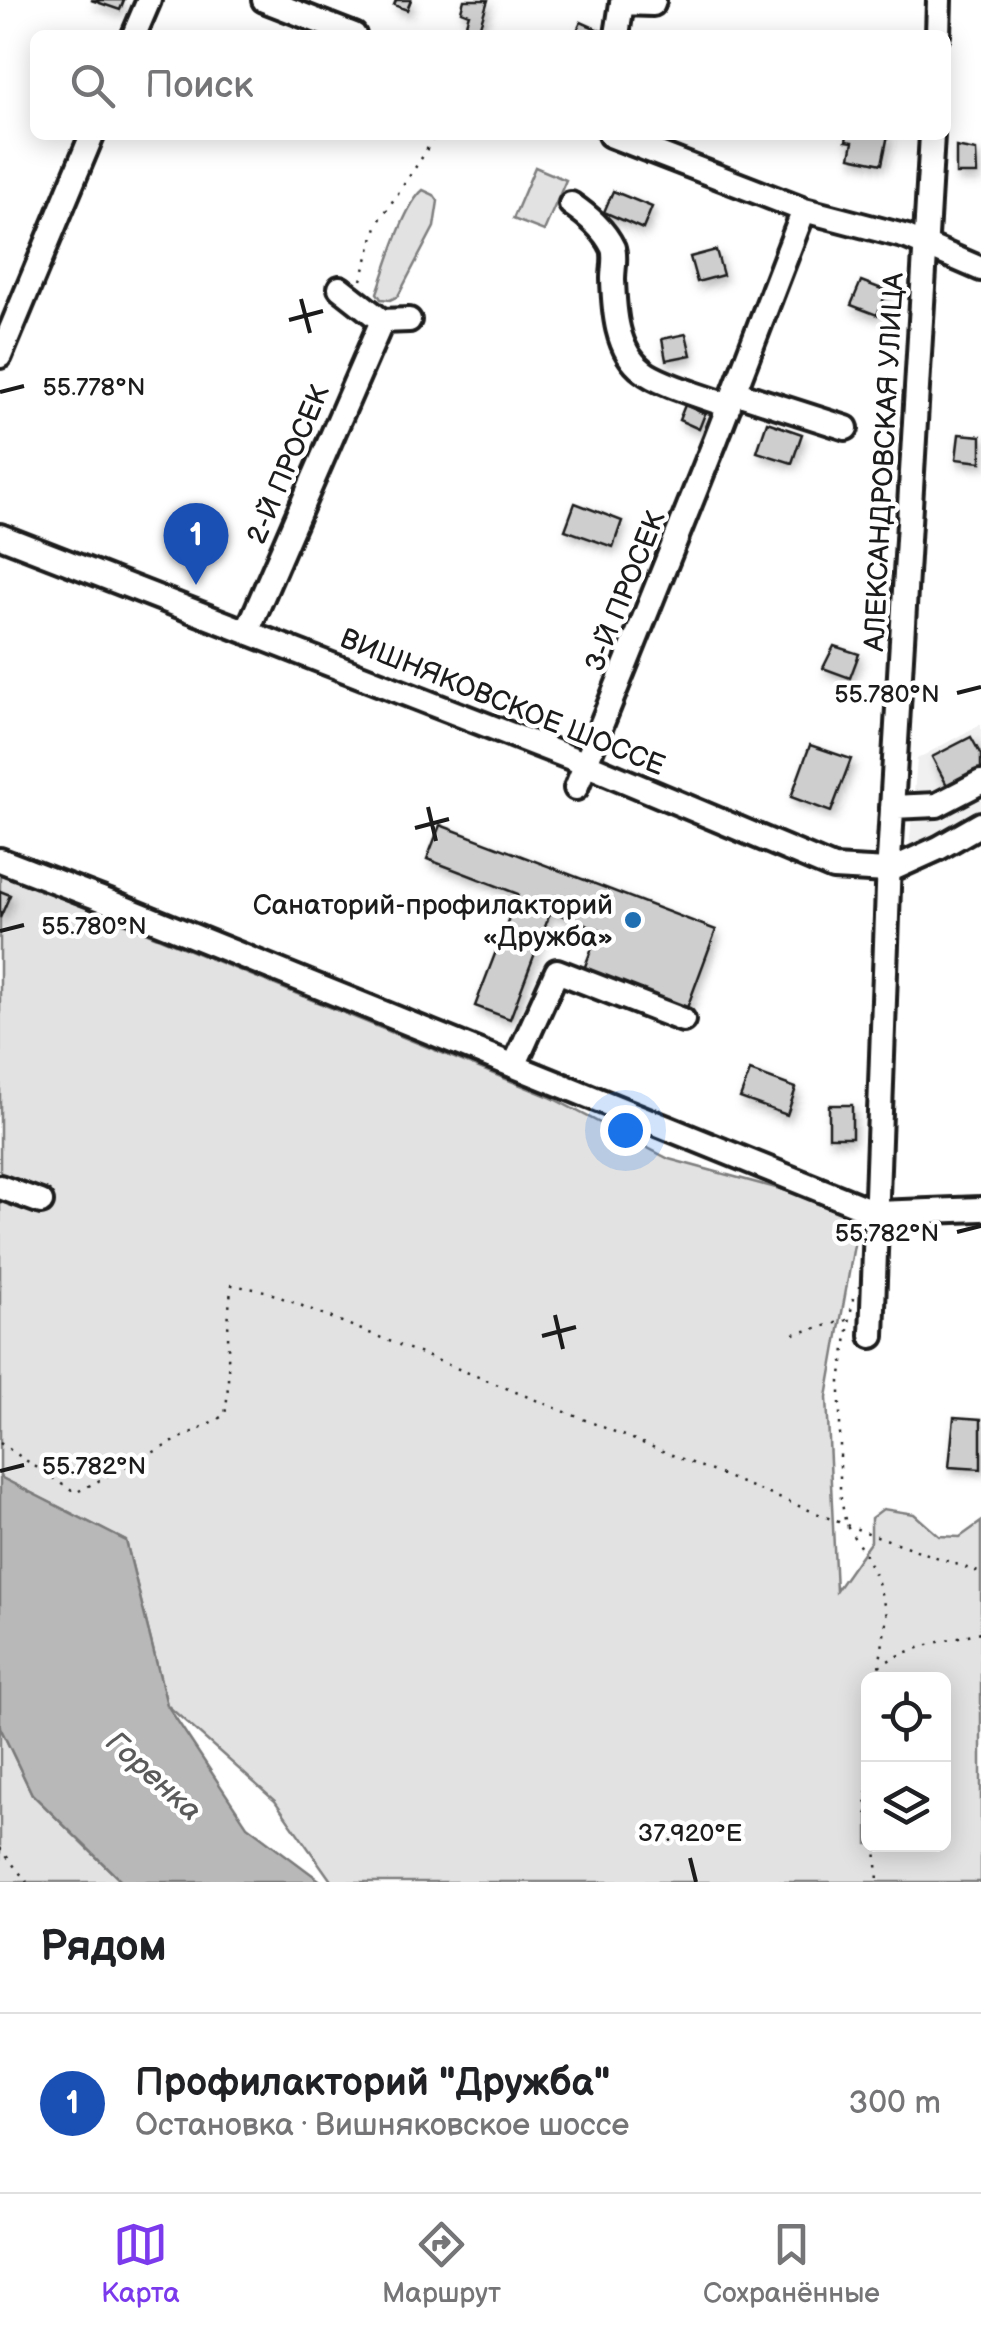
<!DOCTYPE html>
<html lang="ru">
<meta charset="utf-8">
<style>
:root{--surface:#fff;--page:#f2f2f2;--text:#202124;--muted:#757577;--line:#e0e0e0;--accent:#7c3aed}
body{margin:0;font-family:"Balsamiq Sans",sans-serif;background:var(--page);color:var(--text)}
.controls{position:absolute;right:30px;bottom:30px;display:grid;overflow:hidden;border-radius:15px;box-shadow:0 5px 25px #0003}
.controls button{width:90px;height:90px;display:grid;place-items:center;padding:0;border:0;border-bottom:2px solid var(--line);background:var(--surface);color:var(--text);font:50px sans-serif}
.you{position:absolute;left:625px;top:1130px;width:35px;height:35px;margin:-25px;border:8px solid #fff;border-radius:50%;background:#1a73e8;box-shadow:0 0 0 15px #1a73e833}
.badge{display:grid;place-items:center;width:65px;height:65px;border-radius:50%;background:var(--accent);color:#fff;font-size:32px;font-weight:700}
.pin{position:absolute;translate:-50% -82px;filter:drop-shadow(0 2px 5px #0008)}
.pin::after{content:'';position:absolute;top:52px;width:35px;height:30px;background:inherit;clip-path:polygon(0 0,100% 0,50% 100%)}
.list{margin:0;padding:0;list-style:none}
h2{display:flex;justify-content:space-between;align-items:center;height:130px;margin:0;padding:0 40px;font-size:42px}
h2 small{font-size:32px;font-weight:400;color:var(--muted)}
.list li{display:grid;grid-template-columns:65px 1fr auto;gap:30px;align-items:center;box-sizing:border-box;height:180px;padding:0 40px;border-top:2px solid var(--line)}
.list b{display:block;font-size:38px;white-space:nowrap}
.list p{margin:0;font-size:32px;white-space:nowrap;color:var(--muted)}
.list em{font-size:32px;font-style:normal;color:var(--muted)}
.icon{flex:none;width:55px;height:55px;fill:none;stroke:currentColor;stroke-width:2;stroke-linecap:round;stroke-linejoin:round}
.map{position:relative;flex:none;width:981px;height:1882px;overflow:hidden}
.search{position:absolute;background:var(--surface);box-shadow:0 5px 25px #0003;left:30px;right:30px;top:30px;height:110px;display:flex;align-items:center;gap:25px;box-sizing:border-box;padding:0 35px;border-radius:15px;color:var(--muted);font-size:38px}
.sheet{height:310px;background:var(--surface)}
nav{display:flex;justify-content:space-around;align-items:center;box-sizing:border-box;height:140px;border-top:2px solid var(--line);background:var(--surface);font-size:28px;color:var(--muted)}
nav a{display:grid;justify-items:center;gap:5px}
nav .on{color:var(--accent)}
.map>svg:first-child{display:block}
</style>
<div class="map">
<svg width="981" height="1882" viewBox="0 0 981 1882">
<defs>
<filter id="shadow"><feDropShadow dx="3" dy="5.5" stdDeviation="5" flood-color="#0004"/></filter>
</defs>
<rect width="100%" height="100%" fill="#fff"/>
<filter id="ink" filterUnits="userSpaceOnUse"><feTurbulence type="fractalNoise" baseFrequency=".01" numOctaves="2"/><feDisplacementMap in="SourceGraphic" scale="20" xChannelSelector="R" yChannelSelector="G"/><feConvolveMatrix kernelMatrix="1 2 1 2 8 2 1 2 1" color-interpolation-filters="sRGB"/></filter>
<g filter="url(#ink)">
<path fill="#f0f0f0" d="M 981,724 L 981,809 L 909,850 L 917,759 Z"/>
<path fill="#e2e2e2" stroke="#7f7f7f" stroke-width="2.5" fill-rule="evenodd" d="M 535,167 L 566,180 L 544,231 L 513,219 Z
M 423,190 L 434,195 L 438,201 L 434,227 L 398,296 L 390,300 L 381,299 L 377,293 C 387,266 403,207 423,190 Z
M 0,873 L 550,1097 L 669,1159 L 860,1211 L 827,1397 L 836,1591 L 871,1541 L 871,1518 L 883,1509 L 914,1514 L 939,1536 L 960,1537 L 981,1522 L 981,1882 L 332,1882 L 275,1801 L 167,1705 L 126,1541 L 0,1477 ZM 868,1680 L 944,1680 L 944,1844 L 868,1844 Z
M 0,1727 L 32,1794 L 122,1882 L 0,1882 Z"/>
<path fill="#b8b8b8" stroke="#7a7a7a" stroke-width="2.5" d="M 0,1477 L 126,1541 L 167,1705 L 247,1826 L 322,1882 L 122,1882 L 32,1794 L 0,1727 Z"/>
<path fill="#cecece" stroke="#1c1c1c" stroke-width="2.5" filter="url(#shadow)" d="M 91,0 L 124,0 L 120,10 Z
M 396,0 L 411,0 L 407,10 L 394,5 Z
M 464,0 L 488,0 L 477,35 L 463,33 L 469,14 L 461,11 Z
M 581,22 L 606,33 L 605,35 L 575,35 Z
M 847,135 L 888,135 L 882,164 L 850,157 L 853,142 L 846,141 Z
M 956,147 L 976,151 L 977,174 L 956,174 Z
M 613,191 L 652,207 L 643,229 L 604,212 Z
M 716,250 L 723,275 L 697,282 L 690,257 Z
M 861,281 L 887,291 L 877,315 L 851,305 Z
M 686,334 L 691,355 L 666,360 L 662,339 Z
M 685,405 L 705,414 L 699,429 L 679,420 Z
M 767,422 L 802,434 L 792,463 L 757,452 Z
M 959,434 L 981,436 L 981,462 L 956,459 Z
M 575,503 L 622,521 L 613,547 L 565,530 Z
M 834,646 L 859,654 L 850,678 L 823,668 Z
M 971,737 L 981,755 L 981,770 L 948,787 L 932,757 Z
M 810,745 L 851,759 L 831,812 L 791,797 Z
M 440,825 L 716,930 L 687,1008 L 584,969 L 599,929 L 551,911 L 510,1019 L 475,1006 L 518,894 L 427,859 Z
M 0,891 L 10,895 L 0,918 Z
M 750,1071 L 796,1088 L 787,1115 L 740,1098 Z
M 829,1105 L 852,1105 L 852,1137 L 829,1137 Z
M 954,1417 L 981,1419 L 981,1469 L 949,1467 Z"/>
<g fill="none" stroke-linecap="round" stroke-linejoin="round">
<defs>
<path id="minor" d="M 264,0 L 354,35
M 134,35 L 149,0
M 617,35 L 622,3 L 653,4 L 654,0
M 938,35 L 939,0
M 610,135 L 804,210 L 907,237 L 981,269
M 571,204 C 588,216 604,229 613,248 C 616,257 613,269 613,279 C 614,310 616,351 643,371 C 658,384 708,398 729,406
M 340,288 L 382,321 L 409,320
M 0,356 L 92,135
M 734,392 L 846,428
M 0,536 L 571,758 L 833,868 L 888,871 L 939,848 L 981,824
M 247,632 L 382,321
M 576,788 L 716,439 L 804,210
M 892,807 L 937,805 L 981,782
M 0,860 L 117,905 L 877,1213 L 981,1209
M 514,1066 L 557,971 L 683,1020
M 0,1187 L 41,1202
M 872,1336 L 889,860 L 932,135"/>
</defs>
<use href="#minor" stroke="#1c1c1c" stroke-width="30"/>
<path stroke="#1c1c1c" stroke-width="2.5" stroke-dasharray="2.5 8" stroke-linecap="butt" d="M 361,280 L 378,223 L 423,156 L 435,135
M 853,1298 L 840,1381 L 840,1493 L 846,1525 L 866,1556 L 878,1582 L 887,1616 L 877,1680
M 794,1334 L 851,1319
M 0,1443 L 75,1493 L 225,1415 C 232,1372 224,1329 232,1285 L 265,1291 L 846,1525 L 981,1573
M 879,1666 C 910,1647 946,1640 981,1632
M 868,1780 L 866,1808 L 868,1816
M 876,1844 L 878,1882
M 0,1848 L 27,1882"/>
<use href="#minor" stroke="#fff" stroke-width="22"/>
</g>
</g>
<path fill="none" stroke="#1c1c1c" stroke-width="4" d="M 301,299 L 310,333M 289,320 L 323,311M 0,392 L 24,386M 957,693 L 981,687M 428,807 L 436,841M 415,828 L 449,819M 0,931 L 24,925M 957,1232 L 981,1226M 555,1315 L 563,1349M 542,1336 L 576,1327M 0,1471 L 24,1465M 690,1858 L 696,1882"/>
<circle fill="#1f6fb2" stroke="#fff" stroke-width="4" cx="633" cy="920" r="10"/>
<g text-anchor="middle" stroke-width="9" stroke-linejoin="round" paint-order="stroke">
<g font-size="28" fill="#1c1c1c" stroke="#fff">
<text transform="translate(883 462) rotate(-87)" y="10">АЛЕКСАНДРОВСКАЯ УЛИЦА</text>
<text transform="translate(287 464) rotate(-67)" y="10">2-Й ПРОСЕК</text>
<text transform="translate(624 591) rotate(-68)" y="10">3-Й ПРОСЕК</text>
<text transform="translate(503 701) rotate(22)" y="10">ВИШНЯКОВСКОЕ ШОССЕ</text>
</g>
<g font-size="28" fill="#1c1c1c" stroke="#fff" text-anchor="end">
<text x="613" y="914">Санаторий-профилакторий<tspan x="613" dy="32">«Дружба»</tspan></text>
</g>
<g font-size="30" font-style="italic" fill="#5a5a5a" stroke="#fff">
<text transform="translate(154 1776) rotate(42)" y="10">Горенка</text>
</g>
</g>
<g font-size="25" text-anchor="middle" fill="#1c1c1c" stroke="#fff" stroke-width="9" stroke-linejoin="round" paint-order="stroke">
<text x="94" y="395">55.778°N</text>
<text x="887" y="702">55.780°N</text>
<text x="94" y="934">55.780°N</text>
<text x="887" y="1241">55.782°N</text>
<text x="94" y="1474">55.782°N</text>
<text x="690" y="1841">37.920°E</text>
</g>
</svg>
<div class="controls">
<button><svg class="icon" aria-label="locate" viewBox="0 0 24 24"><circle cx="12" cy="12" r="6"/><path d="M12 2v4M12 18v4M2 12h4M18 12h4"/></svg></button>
<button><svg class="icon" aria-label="layers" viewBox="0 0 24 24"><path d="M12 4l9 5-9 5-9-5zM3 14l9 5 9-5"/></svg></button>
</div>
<div class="you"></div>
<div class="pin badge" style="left:196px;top:585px;background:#1a4fb4">1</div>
<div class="search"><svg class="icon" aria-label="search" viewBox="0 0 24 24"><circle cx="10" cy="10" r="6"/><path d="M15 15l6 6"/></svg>Поиск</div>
</div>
<section class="sheet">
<h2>Рядом<small></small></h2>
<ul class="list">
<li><span class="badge" style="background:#1a4fb4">1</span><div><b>Профилакторий &quot;Дружба&quot;</b><p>Остановка · Вишняковское шоссе</p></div><em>300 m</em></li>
</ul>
</section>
<nav>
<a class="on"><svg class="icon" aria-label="map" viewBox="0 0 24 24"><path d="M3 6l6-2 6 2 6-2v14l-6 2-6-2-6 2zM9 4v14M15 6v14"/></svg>Карта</a>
<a><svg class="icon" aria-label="directions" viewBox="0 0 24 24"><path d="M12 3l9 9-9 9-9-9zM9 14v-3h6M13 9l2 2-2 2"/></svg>Маршрут</a>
<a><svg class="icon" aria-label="saved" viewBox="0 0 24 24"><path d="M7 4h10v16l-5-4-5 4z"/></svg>Сохранённые</a>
</nav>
